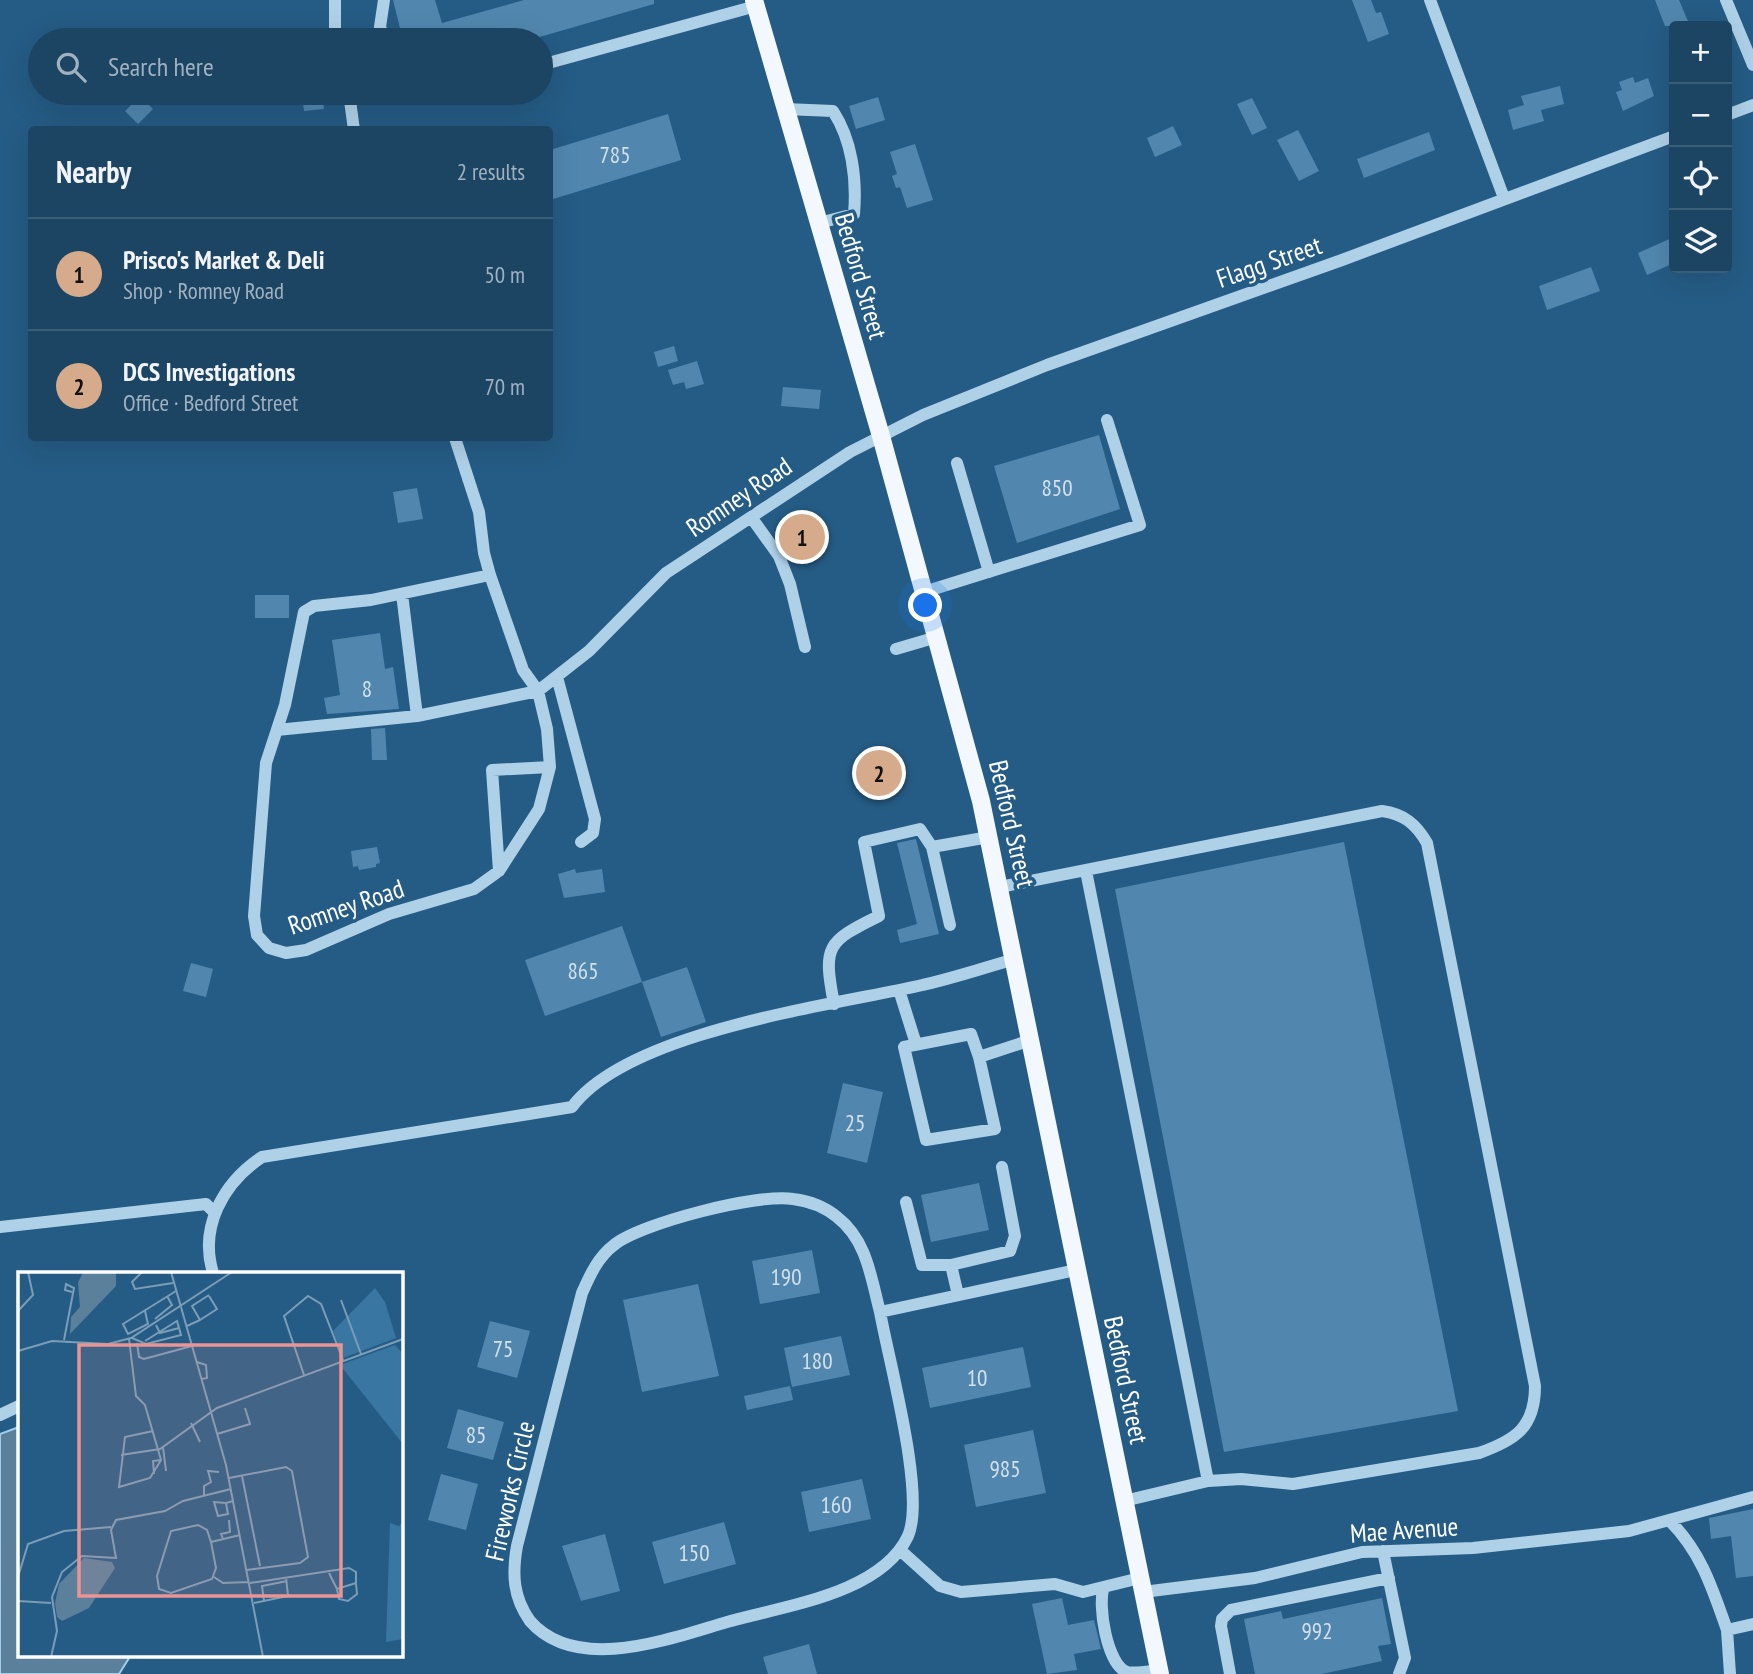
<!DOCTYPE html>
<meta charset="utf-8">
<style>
:root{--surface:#1c4564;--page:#294f6d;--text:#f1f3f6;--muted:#a0b1bf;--line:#3a5d78;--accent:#d6ab8b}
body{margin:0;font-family:"PT Sans Narrow",sans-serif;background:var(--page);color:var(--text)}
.controls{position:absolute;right:21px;top:21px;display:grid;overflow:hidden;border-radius:7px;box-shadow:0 7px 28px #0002}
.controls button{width:63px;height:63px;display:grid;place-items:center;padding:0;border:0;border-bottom:2px solid var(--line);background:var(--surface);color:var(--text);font:35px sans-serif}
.you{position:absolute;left:926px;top:606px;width:24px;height:24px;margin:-18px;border:5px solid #fff;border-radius:50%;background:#1a73e8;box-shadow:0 0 0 10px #1a73e833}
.badge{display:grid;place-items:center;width:46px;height:46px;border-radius:50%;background:var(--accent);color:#111;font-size:23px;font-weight:700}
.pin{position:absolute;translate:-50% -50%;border:4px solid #fff;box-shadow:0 2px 7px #0006}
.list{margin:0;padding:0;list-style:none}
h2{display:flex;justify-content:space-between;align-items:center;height:91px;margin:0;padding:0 28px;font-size:30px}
h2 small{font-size:23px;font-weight:400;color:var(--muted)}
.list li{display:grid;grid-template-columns:46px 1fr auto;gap:21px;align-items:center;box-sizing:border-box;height:112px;padding:0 28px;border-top:2px solid var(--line)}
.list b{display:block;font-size:26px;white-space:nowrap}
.list p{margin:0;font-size:23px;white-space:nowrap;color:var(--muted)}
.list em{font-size:23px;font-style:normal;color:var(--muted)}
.icon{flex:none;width:38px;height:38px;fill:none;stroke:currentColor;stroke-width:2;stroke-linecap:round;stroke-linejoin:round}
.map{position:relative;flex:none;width:1753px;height:1674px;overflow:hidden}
.search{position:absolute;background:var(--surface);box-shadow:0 7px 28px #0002;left:28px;top:28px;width:525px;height:77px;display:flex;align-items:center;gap:18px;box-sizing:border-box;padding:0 24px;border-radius:38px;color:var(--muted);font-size:26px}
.panel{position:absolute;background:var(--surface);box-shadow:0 7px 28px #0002;left:28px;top:126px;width:525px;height:315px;border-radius:7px}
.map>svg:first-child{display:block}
</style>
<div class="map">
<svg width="1753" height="1674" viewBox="0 0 1753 1674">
<rect width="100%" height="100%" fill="#255c85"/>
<path fill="#5a809c" stroke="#a3cde9" stroke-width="2" d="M 19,1427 L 19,1655 L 131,1655 L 119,1674 L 0,1674 L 0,1434 Z"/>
<path fill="#5187af" d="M 393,0 L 435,0 L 442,23 L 524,0 L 654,0 L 654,4 L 529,40 L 403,40 Z
M 1352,0 L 1371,0 L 1376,13 L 1381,12 L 1389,34 L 1368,42 Z
M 1655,0 L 1679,0 L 1690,26 L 1665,26 Z
M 1633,77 L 1635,83 L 1648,78 L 1654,96 L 1623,111 L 1616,92 L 1622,90 L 1619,82 Z
M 1560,86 L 1564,104 L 1541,110 L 1544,121 L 1513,130 L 1508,110 L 1524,105 L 1521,96 Z
M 302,93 L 322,93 L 324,109 L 304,111 Z
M 140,96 L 153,109 L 138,124 L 125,111 Z
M 878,97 L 885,120 L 856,129 L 849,106 Z
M 1252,98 L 1267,128 L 1252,135 L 1237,104 Z
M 668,114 L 681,160 L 553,199 L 550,188 L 550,150 Z
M 1173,126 L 1182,145 L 1155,157 L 1147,138 Z
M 1298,130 L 1319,171 L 1299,181 L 1277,140 Z
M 1429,132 L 1435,150 L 1364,178 L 1357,159 Z
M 915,144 L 933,200 L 907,208 L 900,187 L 896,188 L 892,176 L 897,174 L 890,152 Z
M 1674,237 L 1674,263 L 1647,275 L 1638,253 Z
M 1591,267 L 1600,291 L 1547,310 L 1539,286 Z
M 674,346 L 678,361 L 658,367 L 654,352 Z
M 697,361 L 704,384 L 686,389 L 684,382 L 673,385 L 668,370 Z
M 783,387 L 821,390 L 819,409 L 781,406 Z
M 1099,435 L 1120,509 L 1017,543 L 994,466 Z
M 417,488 L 423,519 L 398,523 L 393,492 Z
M 808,519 L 813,519 L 822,547 L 793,558 L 783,527 Z
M 255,595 L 289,595 L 289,618 L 255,618 Z
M 380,633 L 385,669 L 393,667 L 399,709 L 327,714 L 324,698 L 340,695 L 332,640 Z
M 385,728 L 387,760 L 372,760 L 371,729 Z
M 893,751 L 901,781 L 879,787 L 878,783 L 863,787 L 857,766 L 871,762 L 870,757 Z
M 916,839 L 939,934 L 900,943 L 897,930 L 917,924 L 897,843 Z
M 1344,842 L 1458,1411 L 1224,1452 L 1115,889 Z
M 377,847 L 380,863 L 376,864 L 376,867 L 359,870 L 358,866 L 353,867 L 351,851 Z
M 575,869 L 576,873 L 602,869 L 605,892 L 564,898 L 558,874 Z
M 622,926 L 642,982 L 545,1016 L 525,960 Z
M 191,963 L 213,969 L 206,997 L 183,991 Z
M 687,967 L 706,1022 L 661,1037 L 642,982 Z
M 843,1083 L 883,1092 L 867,1163 L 827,1153 Z
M 979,1183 L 989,1230 L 931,1242 L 921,1195 Z
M 812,1250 L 820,1293 L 760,1304 L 752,1261 Z
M 698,1284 L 719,1376 L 642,1392 L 623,1300 Z
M 490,1321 L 530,1331 L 517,1378 L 477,1367 Z
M 841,1336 L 850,1375 L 792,1387 L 784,1348 Z
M 1023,1347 L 1031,1387 L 930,1408 L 922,1368 Z
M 790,1386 L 793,1400 L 747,1410 L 744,1396 Z
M 458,1409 L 504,1422 L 493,1460 L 447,1448 Z
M 1033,1430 L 1046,1493 L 976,1507 L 964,1445 Z
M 441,1474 L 478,1484 L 466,1530 L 428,1520 Z
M 862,1479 L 871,1519 L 809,1532 L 801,1492 Z
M 1753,1509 L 1753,1576 L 1736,1578 L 1731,1536 L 1711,1539 L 1709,1518 Z
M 724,1522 L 736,1564 L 664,1584 L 652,1542 Z
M 605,1534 L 620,1591 L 581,1601 L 562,1546 Z
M 1062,1598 L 1068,1625 L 1094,1620 L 1101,1649 L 1074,1654 L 1077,1670 L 1047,1674 L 1032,1604 Z
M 1382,1598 L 1391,1644 L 1378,1646 L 1382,1661 L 1322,1674 L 1255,1674 L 1244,1619 L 1281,1611 L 1283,1619 Z
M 809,1644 L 817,1674 L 768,1674 L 763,1657 Z"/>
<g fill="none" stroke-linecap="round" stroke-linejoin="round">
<path stroke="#afd1e8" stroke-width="12" d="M 384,0 L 380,27 L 385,40
M 1430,0 L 1504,198
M 1726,0 L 1753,65
M 335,40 L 335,0
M 541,65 L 756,6
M 349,93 L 354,130
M 785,109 L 833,111 C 852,140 857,179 854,214 L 819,223
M 1727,115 L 1753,105
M 455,438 L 479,512 L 484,553 L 490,575 L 523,670 L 538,691 L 547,729 L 550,767 L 539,809 L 499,871 L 474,889 L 389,914 L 306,950 L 286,953 L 269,948 L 257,935 L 254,916 L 266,763 L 285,705 L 304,612 L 314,606 L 371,600 L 490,575
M 957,463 L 989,572
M 751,517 L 779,556 L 790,584 L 805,647
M 924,592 L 1140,525 L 1107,420
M 402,594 L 417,716
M 896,649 L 937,637
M 557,677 L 595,819 L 593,833 L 581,842
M 277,730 L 417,716 L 538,691 L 589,651 L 666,573 L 850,452 L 923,415 L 1047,365 L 1342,260 L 1674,136
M 499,871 L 492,770 L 550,767
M 1086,871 L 1208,1481
M 1000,887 L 1382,811 C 1404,814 1416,824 1427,843 L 1535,1386 C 1535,1427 1516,1440 1479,1453 L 1293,1484 L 1241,1479 L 1208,1481 L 1124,1501
M 950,925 L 932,847 L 989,837
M 899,990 L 916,1044
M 834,1004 C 823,946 826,942 879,916 L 864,842 L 920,829 L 932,847
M 979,1057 L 971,1034 L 904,1047 L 926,1140 L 995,1129 L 979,1057 L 1031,1040
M 906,1202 L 922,1265 L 951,1265
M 0,1227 L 206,1204 L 214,1212
M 213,1273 C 199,1227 223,1183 262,1157 L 572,1107 C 628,1032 827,1006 918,986 C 951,979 983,968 1015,959
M 958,1295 L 951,1265 L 1010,1251 L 1015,1236 L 1002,1167
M 880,1312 C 889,1362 926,1495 908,1536 C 881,1594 783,1606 727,1622 C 669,1639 576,1674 530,1621 C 513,1597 512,1574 517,1546 L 582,1293 C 590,1275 598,1257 614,1245 C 641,1223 759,1193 793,1199 C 809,1201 825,1207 837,1217 C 867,1240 871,1278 880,1312 L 1076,1270
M 0,1415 L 19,1406
M 1669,1520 C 1701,1552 1712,1587 1727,1630 L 1753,1624
M 900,1550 L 940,1586 L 961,1592 L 1055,1584 L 1083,1592 L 1140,1578
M 1383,1551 L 1405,1658 L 1399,1674
M 1104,1587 C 1097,1604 1107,1665 1127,1672 C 1135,1674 1150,1671 1159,1670
M 1143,1592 L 1255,1578 L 1362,1552 L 1473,1548 L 1629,1531 L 1753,1497
M 1727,1630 L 1730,1674
M 1230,1674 L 1221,1626 L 1222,1619 L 1231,1610 L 1389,1578"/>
<path stroke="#f2f8fe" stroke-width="18" d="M 754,0 L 881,436 L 981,801 L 1160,1674"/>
</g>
<g text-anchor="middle" stroke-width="7" stroke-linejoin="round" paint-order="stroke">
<g font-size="23" fill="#d4e1eb">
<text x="615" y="163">785</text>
<text x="1057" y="496">850</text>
<text x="367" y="697">8</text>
<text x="583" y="979">865</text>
<text x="855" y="1131">25</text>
<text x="786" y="1285">190</text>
<text x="503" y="1357">75</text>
<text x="817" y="1369">180</text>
<text x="977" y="1386">10</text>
<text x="476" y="1443">85</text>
<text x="1005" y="1477">985</text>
<text x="836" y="1513">160</text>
<text x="694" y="1561">150</text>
<text x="1317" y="1639">992</text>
</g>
<g font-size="26" fill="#fff" stroke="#255c85">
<text transform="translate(1269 262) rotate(-19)" y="9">Flagg Street</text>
<text transform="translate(861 276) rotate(74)" y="9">Bedford Street</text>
<text transform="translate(739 497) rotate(-34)" y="9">Romney Road</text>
<text transform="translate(1012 824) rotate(77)" y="9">Bedford Street</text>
<text transform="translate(346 907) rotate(-19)" y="9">Romney Road</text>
<text transform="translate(1126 1380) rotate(78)" y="9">Bedford Street</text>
<text transform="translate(510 1491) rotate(-77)" y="9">Fireworks Circle</text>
<text transform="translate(1404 1530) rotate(-4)" y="9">Mae Avenue</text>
</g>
</g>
<g transform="translate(18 1272)">
<rect width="385" height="385" fill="#255c85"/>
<path d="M 357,16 L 367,30 L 378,66 L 325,86 L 315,59 ZM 377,73 L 385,82 L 385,172 L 322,93 ZM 385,249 L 385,367 L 368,370 L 372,251 L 381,254 Z" fill="#3976a2"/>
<path d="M 65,0 L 98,0 L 98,14 L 52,62 L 53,45 L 62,35 L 60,11 ZM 66,286 L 94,290 L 97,296 L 71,336 L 44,349 L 39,345 L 37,331 L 41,312 Z" fill="#5a809c"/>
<path fill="none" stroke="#7c9db6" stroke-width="2" d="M 124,0 L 114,10 L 117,17 L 155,11M 153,0 L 208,193 L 245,385M 323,28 L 343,82M 0,39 L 15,23 L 10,0M 127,39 L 130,52 L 110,62 L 105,52 L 158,19M 137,47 L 154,33 L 149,24M 182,48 L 199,37 L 191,24M 169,54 L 182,48 L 174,34 L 191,23M 114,66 L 128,72 L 163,63 L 161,56 L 142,61 L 138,53M 111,67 L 118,124 L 127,133 L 143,188 L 132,206 L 101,215 L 107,165 L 135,159M 46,68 L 56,16 L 48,12 L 47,18 L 54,20M 127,69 L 159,49 L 161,56M 119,71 L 121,85 L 126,87 L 174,74M 0,79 L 34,69 L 90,72 L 113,66 L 214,0M 179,90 L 188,93 L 189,106 L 184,107M 286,103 L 266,44 L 290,24 L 303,32 L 325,88M 173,151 L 182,170M 199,162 L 232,152 L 227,136M 145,175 L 148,199M 103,183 L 142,177 L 199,136 L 385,67M 136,202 L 135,189 L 143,188M 224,204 L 242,294M 211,206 L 268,195 L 274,199 L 290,285 L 282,291 L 229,298M 186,223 L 186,214 L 193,210 L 190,199 L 201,200M 208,231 L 196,230 L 200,244 L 210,242 L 208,231 L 215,229M 205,267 L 203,262 L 212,260 L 211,248M 193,270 L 198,296 L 194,307 L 153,321 L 141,317 L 139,304 L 153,259 L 180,253 L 189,258 L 193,270 L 222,263M 0,305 L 10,272 L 46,259 L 93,255M 196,305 L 205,311 L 230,310M 232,311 L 331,296 L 338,300 L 338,311 L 319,317 L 311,301M 319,317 L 321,327 L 330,329 L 339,322 L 338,312M 0,329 L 33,331M 246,329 L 244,314 L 269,309M 236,331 L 270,324 L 268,305M 33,385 L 39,359 L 34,325 L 44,300 L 64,284 L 98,286 L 93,258 L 98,248 L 147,239 L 165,229 L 213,217"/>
<path fill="#ea9494" fill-opacity="0.15" stroke="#ea9494" stroke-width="3.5" d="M 61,73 L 323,73 L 323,324 L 61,324 Z"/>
<rect width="385" height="385" fill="none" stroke="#fff" stroke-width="3.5"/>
</g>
</svg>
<div class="controls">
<button>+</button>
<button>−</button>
<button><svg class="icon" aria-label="locate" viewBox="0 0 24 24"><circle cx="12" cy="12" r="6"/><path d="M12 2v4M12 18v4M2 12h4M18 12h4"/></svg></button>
<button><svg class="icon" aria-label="layers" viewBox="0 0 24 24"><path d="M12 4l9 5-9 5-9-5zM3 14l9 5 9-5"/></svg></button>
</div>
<div class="you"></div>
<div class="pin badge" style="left:802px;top:537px">1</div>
<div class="pin badge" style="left:879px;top:773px">2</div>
<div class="search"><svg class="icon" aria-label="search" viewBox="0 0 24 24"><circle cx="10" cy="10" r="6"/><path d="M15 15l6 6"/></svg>Search here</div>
<section class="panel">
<h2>Nearby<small>2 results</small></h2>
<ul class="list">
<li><span class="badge">1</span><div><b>Prisco's Market &amp; Deli</b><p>Shop · Romney Road</p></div><em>50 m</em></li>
<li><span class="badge">2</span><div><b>DCS Investigations</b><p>Office · Bedford Street</p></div><em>70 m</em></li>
</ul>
</section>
</div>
